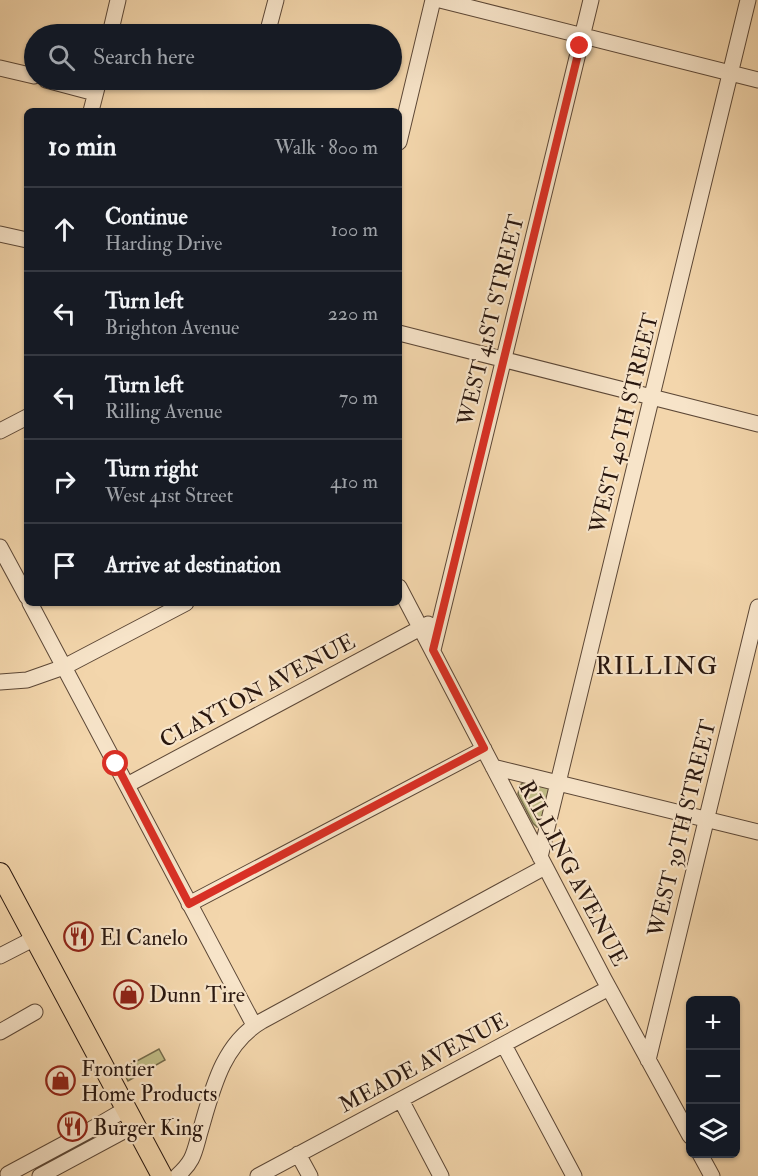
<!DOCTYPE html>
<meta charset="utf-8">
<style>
:root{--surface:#171b24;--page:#242831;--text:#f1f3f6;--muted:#9ea1a6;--line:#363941}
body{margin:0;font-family:"IM FELL Double Pica",serif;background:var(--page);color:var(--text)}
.controls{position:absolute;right:18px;bottom:18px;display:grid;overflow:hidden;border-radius:9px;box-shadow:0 2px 4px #0004}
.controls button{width:54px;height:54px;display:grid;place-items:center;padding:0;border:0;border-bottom:2px solid var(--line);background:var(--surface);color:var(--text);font:30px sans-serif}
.stop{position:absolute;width:18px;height:18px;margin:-14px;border:4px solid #d93025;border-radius:50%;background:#fff}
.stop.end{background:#d93025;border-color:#fff;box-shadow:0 2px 6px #0008}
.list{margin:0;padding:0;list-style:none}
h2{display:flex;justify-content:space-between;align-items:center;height:78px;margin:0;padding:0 24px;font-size:26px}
h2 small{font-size:20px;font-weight:400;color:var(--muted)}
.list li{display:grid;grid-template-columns:39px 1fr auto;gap:18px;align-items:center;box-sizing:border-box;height:84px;padding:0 24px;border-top:2px solid var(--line)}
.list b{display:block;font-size:22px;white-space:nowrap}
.list p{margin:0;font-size:20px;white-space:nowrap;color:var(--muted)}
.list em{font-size:20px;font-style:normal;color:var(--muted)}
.icon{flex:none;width:33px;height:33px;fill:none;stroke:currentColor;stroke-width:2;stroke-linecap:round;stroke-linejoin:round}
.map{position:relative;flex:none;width:758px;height:1176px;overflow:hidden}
.search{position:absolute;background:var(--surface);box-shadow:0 2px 4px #0004;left:24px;top:24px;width:378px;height:66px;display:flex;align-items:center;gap:15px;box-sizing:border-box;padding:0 21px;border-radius:33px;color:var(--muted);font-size:22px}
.panel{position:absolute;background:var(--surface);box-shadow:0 2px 4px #0004;left:24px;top:108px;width:378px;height:498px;border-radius:9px}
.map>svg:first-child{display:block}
</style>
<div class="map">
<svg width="758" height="1176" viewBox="0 0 758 1176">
<rect width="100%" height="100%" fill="#f3d6ac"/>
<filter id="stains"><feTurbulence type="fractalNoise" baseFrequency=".00333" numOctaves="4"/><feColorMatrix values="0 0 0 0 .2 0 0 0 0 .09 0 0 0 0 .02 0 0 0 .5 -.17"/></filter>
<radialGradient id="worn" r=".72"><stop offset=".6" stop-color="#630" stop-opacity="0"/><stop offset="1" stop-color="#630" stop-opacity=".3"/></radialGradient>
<path fill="#c0bc86" stroke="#746a4a" stroke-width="1.5" d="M 524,782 L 547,787 L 549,789 L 541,827 L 537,827 L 533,823 L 518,794 L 520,785 Z
M 159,1049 L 165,1060 L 128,1081 L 122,1069 Z"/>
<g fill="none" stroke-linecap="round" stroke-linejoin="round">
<defs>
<path id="minor" d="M 440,0 L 758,80
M 110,34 L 118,0
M 267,34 L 276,0
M 0,68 L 34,76
M 46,80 L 95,93
M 91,111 L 99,80
M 399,142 L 433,0
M 0,234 L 27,240
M 399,333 L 758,424
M 0,431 L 27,417
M 0,547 L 27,597
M 399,587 L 604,979 L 690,1136
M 30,603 L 254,1025
M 433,650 L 591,0
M 0,682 L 27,680 L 64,667 L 186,603
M 493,767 L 758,832
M 127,785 L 428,624
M 540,857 L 748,0
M 189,904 L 484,749
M 0,956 L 35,938
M 0,1032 L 35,1012
M 504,1045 L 574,1176
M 648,1060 L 758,607
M 401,1100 L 441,1176
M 298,1154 L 310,1176
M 700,1154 L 712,1176
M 8,1174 L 90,1130 L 126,1109
M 40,1176 L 135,1125
M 177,1176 C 194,1161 194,1153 200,1132 C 212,1091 222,1044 262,1021 L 545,867
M 258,1176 L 609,988"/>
<path id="major" d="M 0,873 L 162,1176"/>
</defs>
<use href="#minor" stroke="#5c4736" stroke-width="17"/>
<use href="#major" stroke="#29170f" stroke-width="22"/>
<use href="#minor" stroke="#f7e4c9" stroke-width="15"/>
<use href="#major" stroke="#f3d6ac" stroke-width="20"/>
</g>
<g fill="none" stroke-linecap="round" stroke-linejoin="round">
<path stroke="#d93025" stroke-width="8" d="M 116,764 L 189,904 L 484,748 L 433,650 L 580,46"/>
</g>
<defs>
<symbol id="restaurant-ring" viewBox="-11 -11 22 22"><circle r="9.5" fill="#f7e4c9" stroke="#8f2418" stroke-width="1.5"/><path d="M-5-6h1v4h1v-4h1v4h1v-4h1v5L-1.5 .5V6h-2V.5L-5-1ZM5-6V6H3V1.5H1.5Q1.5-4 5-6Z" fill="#8f2418"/></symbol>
<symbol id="shop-ring" viewBox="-11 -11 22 22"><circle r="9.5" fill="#f7e4c9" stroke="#8f2418" stroke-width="1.5"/><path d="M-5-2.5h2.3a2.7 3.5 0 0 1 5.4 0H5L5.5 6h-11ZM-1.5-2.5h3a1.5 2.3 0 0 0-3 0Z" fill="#8f2418"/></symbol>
</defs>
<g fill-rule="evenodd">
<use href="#restaurant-ring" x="62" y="920" width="33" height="33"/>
<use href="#shop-ring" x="112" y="978" width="33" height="33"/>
<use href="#shop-ring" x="44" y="1064" width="33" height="33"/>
<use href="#restaurant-ring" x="56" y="1110" width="33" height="33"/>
</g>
<g text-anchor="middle" stroke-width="4.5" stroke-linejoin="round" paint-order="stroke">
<g font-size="22" fill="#29170f" stroke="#f7e4c9">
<text transform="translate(490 320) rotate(-76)" y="8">WEST 41ST STREET</text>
<text transform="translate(623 423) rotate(-76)" y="8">WEST 40TH STREET</text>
<text transform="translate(257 690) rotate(-28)" y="8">CLAYTON AVENUE</text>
<text transform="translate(681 828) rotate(-76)" y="8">WEST 39TH STREET</text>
<text transform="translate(574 873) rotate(62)" y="8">RILLING AVENUE</text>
<text transform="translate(423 1062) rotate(-28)" y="8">MEADE AVENUE</text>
</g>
<g font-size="22" fill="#29170f" stroke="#f7e4c9" text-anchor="start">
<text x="100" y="945">El Canelo</text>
<text x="149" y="1002">Dunn Tire</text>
<text x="81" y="1076">Frontier<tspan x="81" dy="25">Home Products</tspan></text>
<text x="93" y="1135">Burger King</text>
</g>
<g font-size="24" letter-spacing="1.5" fill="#29170f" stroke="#f7e4c9">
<text x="657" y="674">RILLING</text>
</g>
</g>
<rect width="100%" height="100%" filter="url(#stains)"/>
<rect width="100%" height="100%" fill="url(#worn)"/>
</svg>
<div class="controls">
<button>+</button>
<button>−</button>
<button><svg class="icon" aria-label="layers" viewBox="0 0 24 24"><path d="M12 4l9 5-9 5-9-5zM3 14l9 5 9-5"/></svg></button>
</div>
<div class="stop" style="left:116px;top:764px"></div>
<div class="stop end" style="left:580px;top:46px"></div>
<div class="search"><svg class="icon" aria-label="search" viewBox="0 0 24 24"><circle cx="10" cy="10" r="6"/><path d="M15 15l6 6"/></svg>Search here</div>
<section class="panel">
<h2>10 min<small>Walk · 800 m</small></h2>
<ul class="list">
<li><svg class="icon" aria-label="ahead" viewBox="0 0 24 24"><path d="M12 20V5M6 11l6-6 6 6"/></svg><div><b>Continue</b><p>Harding Drive</p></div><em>100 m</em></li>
<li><svg class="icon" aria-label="left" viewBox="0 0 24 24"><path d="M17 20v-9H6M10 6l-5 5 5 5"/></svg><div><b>Turn left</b><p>Brighton Avenue</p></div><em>220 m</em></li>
<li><svg class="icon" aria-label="left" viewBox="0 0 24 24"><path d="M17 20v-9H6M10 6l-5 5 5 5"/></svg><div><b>Turn left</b><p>Rilling Avenue</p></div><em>70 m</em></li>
<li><svg class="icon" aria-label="right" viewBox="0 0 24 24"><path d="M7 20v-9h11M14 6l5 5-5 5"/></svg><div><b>Turn right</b><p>West 41st Street</p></div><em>410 m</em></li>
<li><svg class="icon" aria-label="arrive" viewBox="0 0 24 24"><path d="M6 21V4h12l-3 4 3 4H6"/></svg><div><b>Arrive at destination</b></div></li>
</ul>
</section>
</div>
